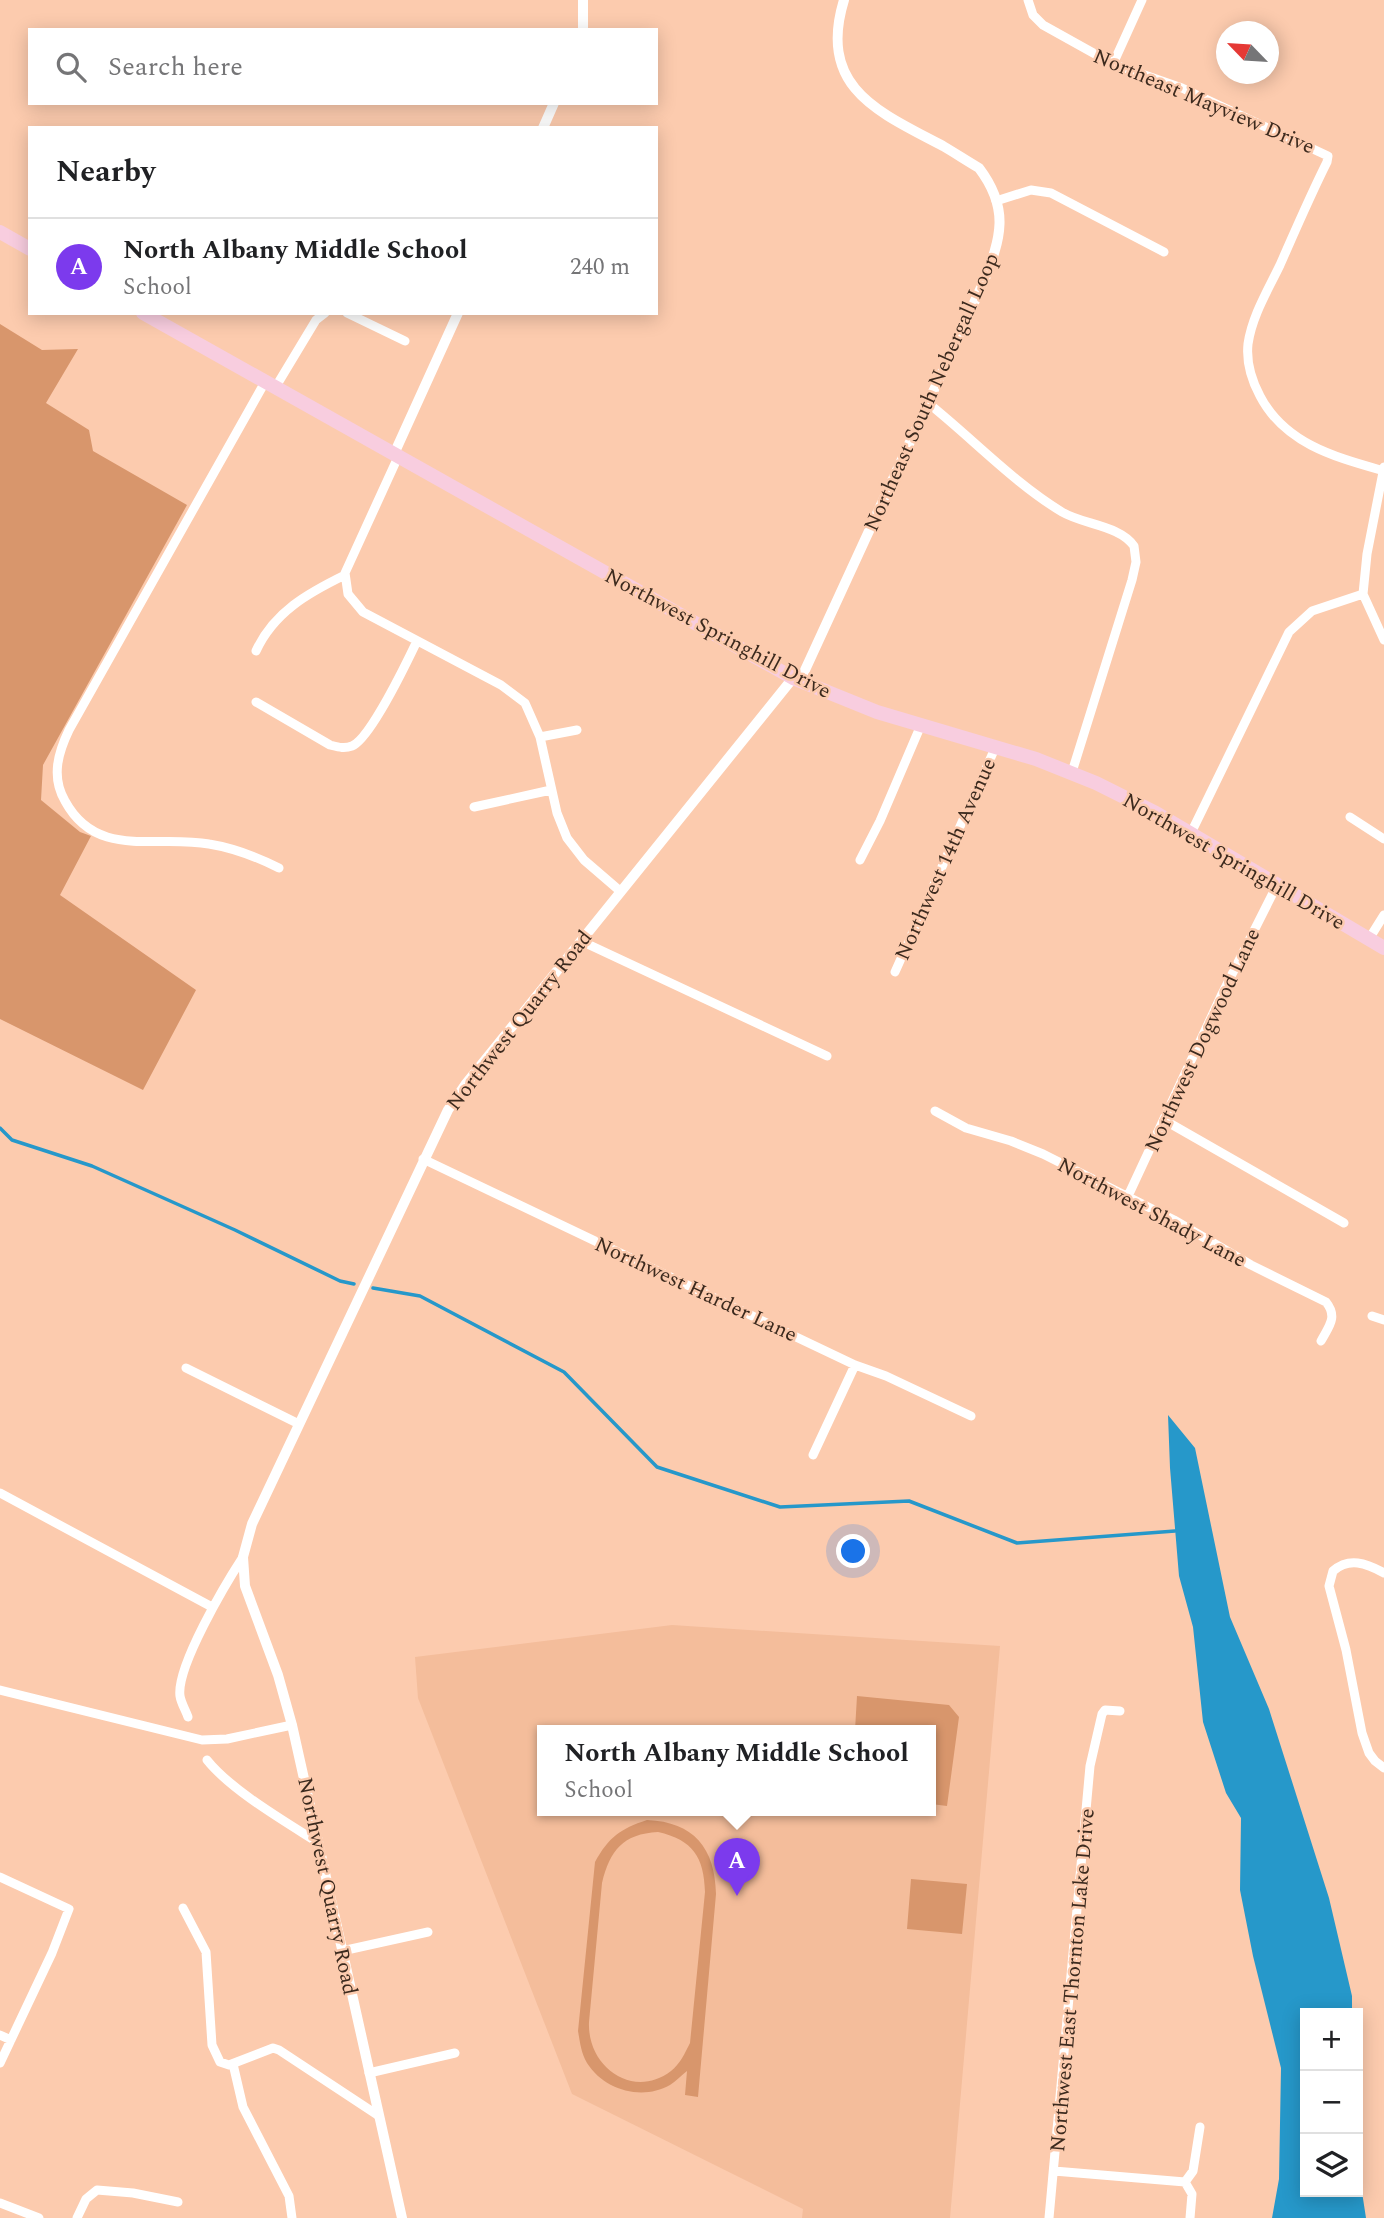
<!DOCTYPE html>
<meta charset="utf-8">
<style>
:root{--surface:#fff;--page:#f2f2f2;--text:#202124;--muted:#757577;--line:#e0e0e0;--accent:#7c3aed}
body{margin:0;font-family:Spectral,serif;background:var(--page);color:var(--text)}
.controls{position:absolute;right:21px;bottom:21px;display:grid;overflow:hidden;border-radius:0px;box-shadow:0 4px 18px #0003}
.controls button{width:63px;height:63px;display:grid;place-items:center;padding:0;border:0;border-bottom:2px solid var(--line);background:var(--surface);color:var(--text);font:35px sans-serif}
.compass{position:absolute;left:1216px;top:21px;width:63px;height:63px;border-radius:50%;background:var(--surface);box-shadow:0 4px 18px #0003;rotate:295deg}
.you{position:absolute;left:854px;top:1552px;width:24px;height:24px;margin:-18px;border:5px solid #fff;border-radius:50%;background:#1a73e8;box-shadow:0 0 0 10px #1a73e833}
.badge{display:grid;place-items:center;width:46px;height:46px;border-radius:50%;background:var(--accent);color:#fff;font-size:23px;font-weight:700}
.pin{position:absolute;translate:-50% -58px;filter:drop-shadow(0 2px 4px #0008)}
.pin::after{content:'';position:absolute;top:37px;width:24px;height:21px;background:inherit;clip-path:polygon(0 0,100% 0,50% 100%)}
.popup{position:absolute;left:537px;top:1725px;width:399px;height:91px;box-sizing:border-box;display:grid;place-content:center;border-radius:0px;background:var(--surface);filter:drop-shadow(0 2px 5px #0005);font-size:23px;white-space:nowrap;color:var(--muted)}
.popup b{font-size:26px;color:var(--text)}
.popup::after{content:'';position:absolute;left:50%;top:100%;margin-left:-14px;border:14px solid transparent;border-top-color:var(--surface)}
.list{margin:0;padding:0;list-style:none}
h2{display:flex;justify-content:space-between;align-items:center;height:91px;margin:0;padding:0 28px;font-size:30px}
h2 small{font-size:23px;font-weight:400;color:var(--muted)}
.list li{display:grid;grid-template-columns:46px 1fr auto;gap:21px;align-items:center;box-sizing:border-box;height:98px;padding:0 28px;border-top:2px solid var(--line)}
.list b{display:block;font-size:26px;white-space:nowrap}
.list p{margin:0;font-size:23px;white-space:nowrap;color:var(--muted)}
.list em{font-size:23px;font-style:normal;color:var(--muted)}
.icon{flex:none;width:38px;height:38px;fill:none;stroke:currentColor;stroke-width:2;stroke-linecap:round;stroke-linejoin:round}
.map{position:relative;flex:none;width:1384px;height:2218px;overflow:hidden}
.search{position:absolute;background:var(--surface);box-shadow:0 4px 18px #0003;left:28px;top:28px;width:630px;height:77px;display:flex;align-items:center;gap:18px;box-sizing:border-box;padding:0 24px;border-radius:0px;color:var(--muted);font-size:26px}
.panel{position:absolute;background:var(--surface);box-shadow:0 4px 18px #0003;left:28px;top:126px;width:630px;height:189px;border-radius:0px}
.map>svg:first-child{display:block}
</style>
<div class="map">
<svg width="1384" height="2218" viewBox="0 0 1384 2218">
<rect width="100%" height="100%" fill="#fccbae"/>
<path fill="#f4bd9b" fill-rule="evenodd" d="M 672,1625 L 1000,1646 L 950,2218 L 802,2218 L 803,2209 L 572,2094 L 418,1698 L 415,1657 ZM 543,1730 L 931,1730 L 931,1810 L 543,1810 Z"/>
<path fill="#d8966c" fill-rule="evenodd" d="M 0,324 L 42,350 L 78,349 L 46,403 L 89,430 L 93,451 L 187,505 L 43,765 L 41,800 L 80,832 L 91,836 L 60,895 L 196,990 L 143,1090 L 0,1019 Z
M 857,1696 L 949,1705 L 959,1717 L 947,1806 L 931,1804 L 931,1730 L 855,1730 Z
M 647,1820 C 694,1822 715,1848 716,1894 L 698,2097 L 685,2095 L 687,2071 C 682,2075 676,2081 670,2085 C 642,2101 604,2090 587,2063 C 581,2053 580,2042 578,2031 L 595,1862 C 609,1837 620,1829 647,1820 ZM 658,1832 C 693,1840 704,1857 705,1892 L 690,2043 C 685,2053 680,2064 671,2071 C 633,2100 587,2067 589,2022 L 602,1883 C 610,1850 623,1834 658,1832 Z
M 911,1879 L 967,1884 L 962,1934 L 907,1929 Z"/>
<path fill="#2698ca" d="M 1168,1415 L 1195,1448 L 1230,1617 L 1269,1709 L 1329,1898 L 1352,1996 L 1352,2013 L 1305,2013 L 1305,2192 L 1358,2192 L 1358,2166 L 1366,2218 L 1272,2218 L 1279,2179 L 1281,2068 L 1253,1956 L 1240,1890 L 1241,1818 L 1226,1793 L 1203,1722 L 1193,1627 L 1179,1576 L 1170,1468 Z"/>
<g fill="none" stroke-linecap="round" stroke-linejoin="round">
<path stroke="#2698ca" stroke-width="3.5" d="M 0,1128 L 12,1140 L 92,1166 L 235,1230 L 340,1281 L 354,1284
M 373,1288 L 420,1296 L 564,1372 L 657,1467 L 780,1507 L 909,1501 L 1017,1543 L 1175,1531"/>
<path stroke="#fff" stroke-width="9" d="M 1028,0 L 1033,15 L 1043,25 L 1113,64 L 1182,88 L 1328,156 L 1327,162 C 1310,196 1295,231 1280,265 C 1268,290 1252,316 1248,344 C 1246,363 1251,379 1260,396 C 1285,444 1335,457 1384,471
M 1113,64 L 1142,0
M 996,201 L 1031,190 L 1051,193 L 1164,252
M 347,313 L 405,341
M 265,382 L 69,730 C 58,753 51,777 65,801 C 97,860 156,834 209,844 C 234,848 257,857 279,868
M 275,388 L 316,320 L 325,313
M 928,403 C 973,439 1013,482 1062,512 C 1084,525 1119,525 1134,546 L 1136,562 L 1132,580 L 1072,772
M 398,457 L 345,573 L 348,594 L 363,612 L 501,685 L 525,703 L 540,737 L 557,813 L 567,838 L 584,860 L 620,891
M 1363,594 L 1384,640
M 256,651 C 274,612 308,593 345,575
M 256,702 L 330,745 C 338,747 344,749 352,746 C 370,739 407,662 417,641
M 540,737 L 577,730
M 474,807 L 551,790
M 1350,817 L 1384,839
M 1191,833 L 1289,632 L 1312,611 L 1363,594 L 1367,554 L 1384,467
M 860,860 L 880,821 L 921,725
M 1369,939 L 1384,915
M 581,941 L 827,1056
M 895,972 L 996,746
M 935,1111 L 966,1128 L 1011,1141 L 1043,1154 L 1174,1220 L 1251,1265 L 1326,1302 C 1338,1317 1329,1326 1321,1341
M 1164,1120 L 1344,1223
M 423,1159 L 855,1365 L 886,1376 L 971,1416
M 1128,1196 L 1222,994 L 1277,885
M 1372,1316 L 1384,1320
M 186,1368 L 299,1424
M 813,1455 L 855,1365
M 0,1493 L 212,1607
M 1384,1573 C 1366,1563 1349,1557 1333,1571 L 1329,1586 L 1346,1650 L 1362,1733 L 1369,1753 L 1375,1761 L 1384,1768
M 0,1690 L 202,1740 L 227,1739 L 292,1725
M 188,1717 C 186,1711 181,1703 180,1696 C 176,1667 226,1583 243,1557
M 207,1760 C 231,1790 284,1821 317,1842
M 0,1877 L 69,1909 L 52,1953 L 0,2063
M 183,1908 L 206,1952 L 212,2045 L 220,2062 L 229,2065 L 273,2048 L 279,2050 L 379,2116
M 342,1951 L 428,1932
M 0,2035 L 11,2040
M 233,2064 L 243,2107 L 289,2196 L 292,2218
M 369,2073 L 455,2053
M 1054,2171 L 1185,2182 L 1192,2194 L 1190,2218
M 1185,2182 L 1193,2171 L 1200,2127
M 0,2203 L 39,2218
M 77,2218 L 86,2199 L 97,2190 L 133,2193 L 178,2202
M 1049,2218 L 1090,1766 L 1102,1714 L 1105,1710 L 1120,1711"/>
<path stroke="#fff" stroke-width="10" d="M 583,0 L 583,30
M 543,128 L 554,103
M 394,454 L 458,313
M 800,681 L 984,281 C 1001,238 1010,209 979,168 C 967,161 955,153 943,146 C 879,112 817,88 844,0
M 402,2218 L 292,1725 L 278,1675 L 245,1586 L 243,1557 L 252,1524 L 448,1110 L 465,1085 L 793,678"/>
<path stroke="#f8cddf" stroke-width="14" d="M 0,232 L 30,249
M 143,313 L 793,678 L 877,712 L 1036,759 L 1096,783 L 1156,813 L 1384,948"/>
</g>
<g text-anchor="middle" stroke-width="5" stroke-linejoin="round" paint-order="stroke">
<g font-size="21" fill="#3c2a1e" stroke="#fccbae">
<text transform="translate(1204 101) rotate(23)" y="7">Northeast Mayview Drive</text>
<text transform="translate(931 392) rotate(-66)" y="7">Northeast South Nebergall Loop</text>
<text transform="translate(718 633) rotate(28)" y="7">Northwest Springhill Drive</text>
<text transform="translate(945 859) rotate(-66)" y="7">Northwest 14th Avenue</text>
<text transform="translate(1234 861) rotate(30)" y="7">Northwest Springhill Drive</text>
<text transform="translate(519 1020) rotate(-52)" y="7">Northwest Quarry Road</text>
<text transform="translate(1202 1040) rotate(-65)" y="7">Northwest Dogwood Lane</text>
<text transform="translate(1152 1212) rotate(28)" y="7">Northwest Shady Lane</text>
<text transform="translate(696 1289) rotate(25)" y="7">Northwest Harder Lane</text>
<text transform="translate(328 1886) rotate(78)" y="7">Northwest Quarry Road</text>
<text transform="translate(1072 1980) rotate(-85)" y="7">Northwest East Thornton Lake Drive</text>
</g>
</g>
</svg>
<div class="controls">
<button>+</button>
<button>−</button>
<button><svg class="icon" aria-label="layers" viewBox="0 0 24 24"><path d="M12 4l9 5-9 5-9-5zM3 14l9 5 9-5"/></svg></button>
</div>
<svg class="compass" viewBox="-18 -18 36 36"><path d="M0-13l5 13h-10z" fill="#e53935"/><path d="M0 13l5-13h-10z" fill="#757577"/></svg>
<div class="you"></div>
<div class="pin badge" style="left:737px;top:1896px">A</div>
<div class="popup"><b>North Albany Middle School</b>School</div>
<div class="search"><svg class="icon" aria-label="search" viewBox="0 0 24 24"><circle cx="10" cy="10" r="6"/><path d="M15 15l6 6"/></svg>Search here</div>
<section class="panel">
<h2>Nearby<small></small></h2>
<ul class="list">
<li><span class="badge">A</span><div><b>North Albany Middle School</b><p>School</p></div><em>240 m</em></li>
</ul>
</section>
</div>
